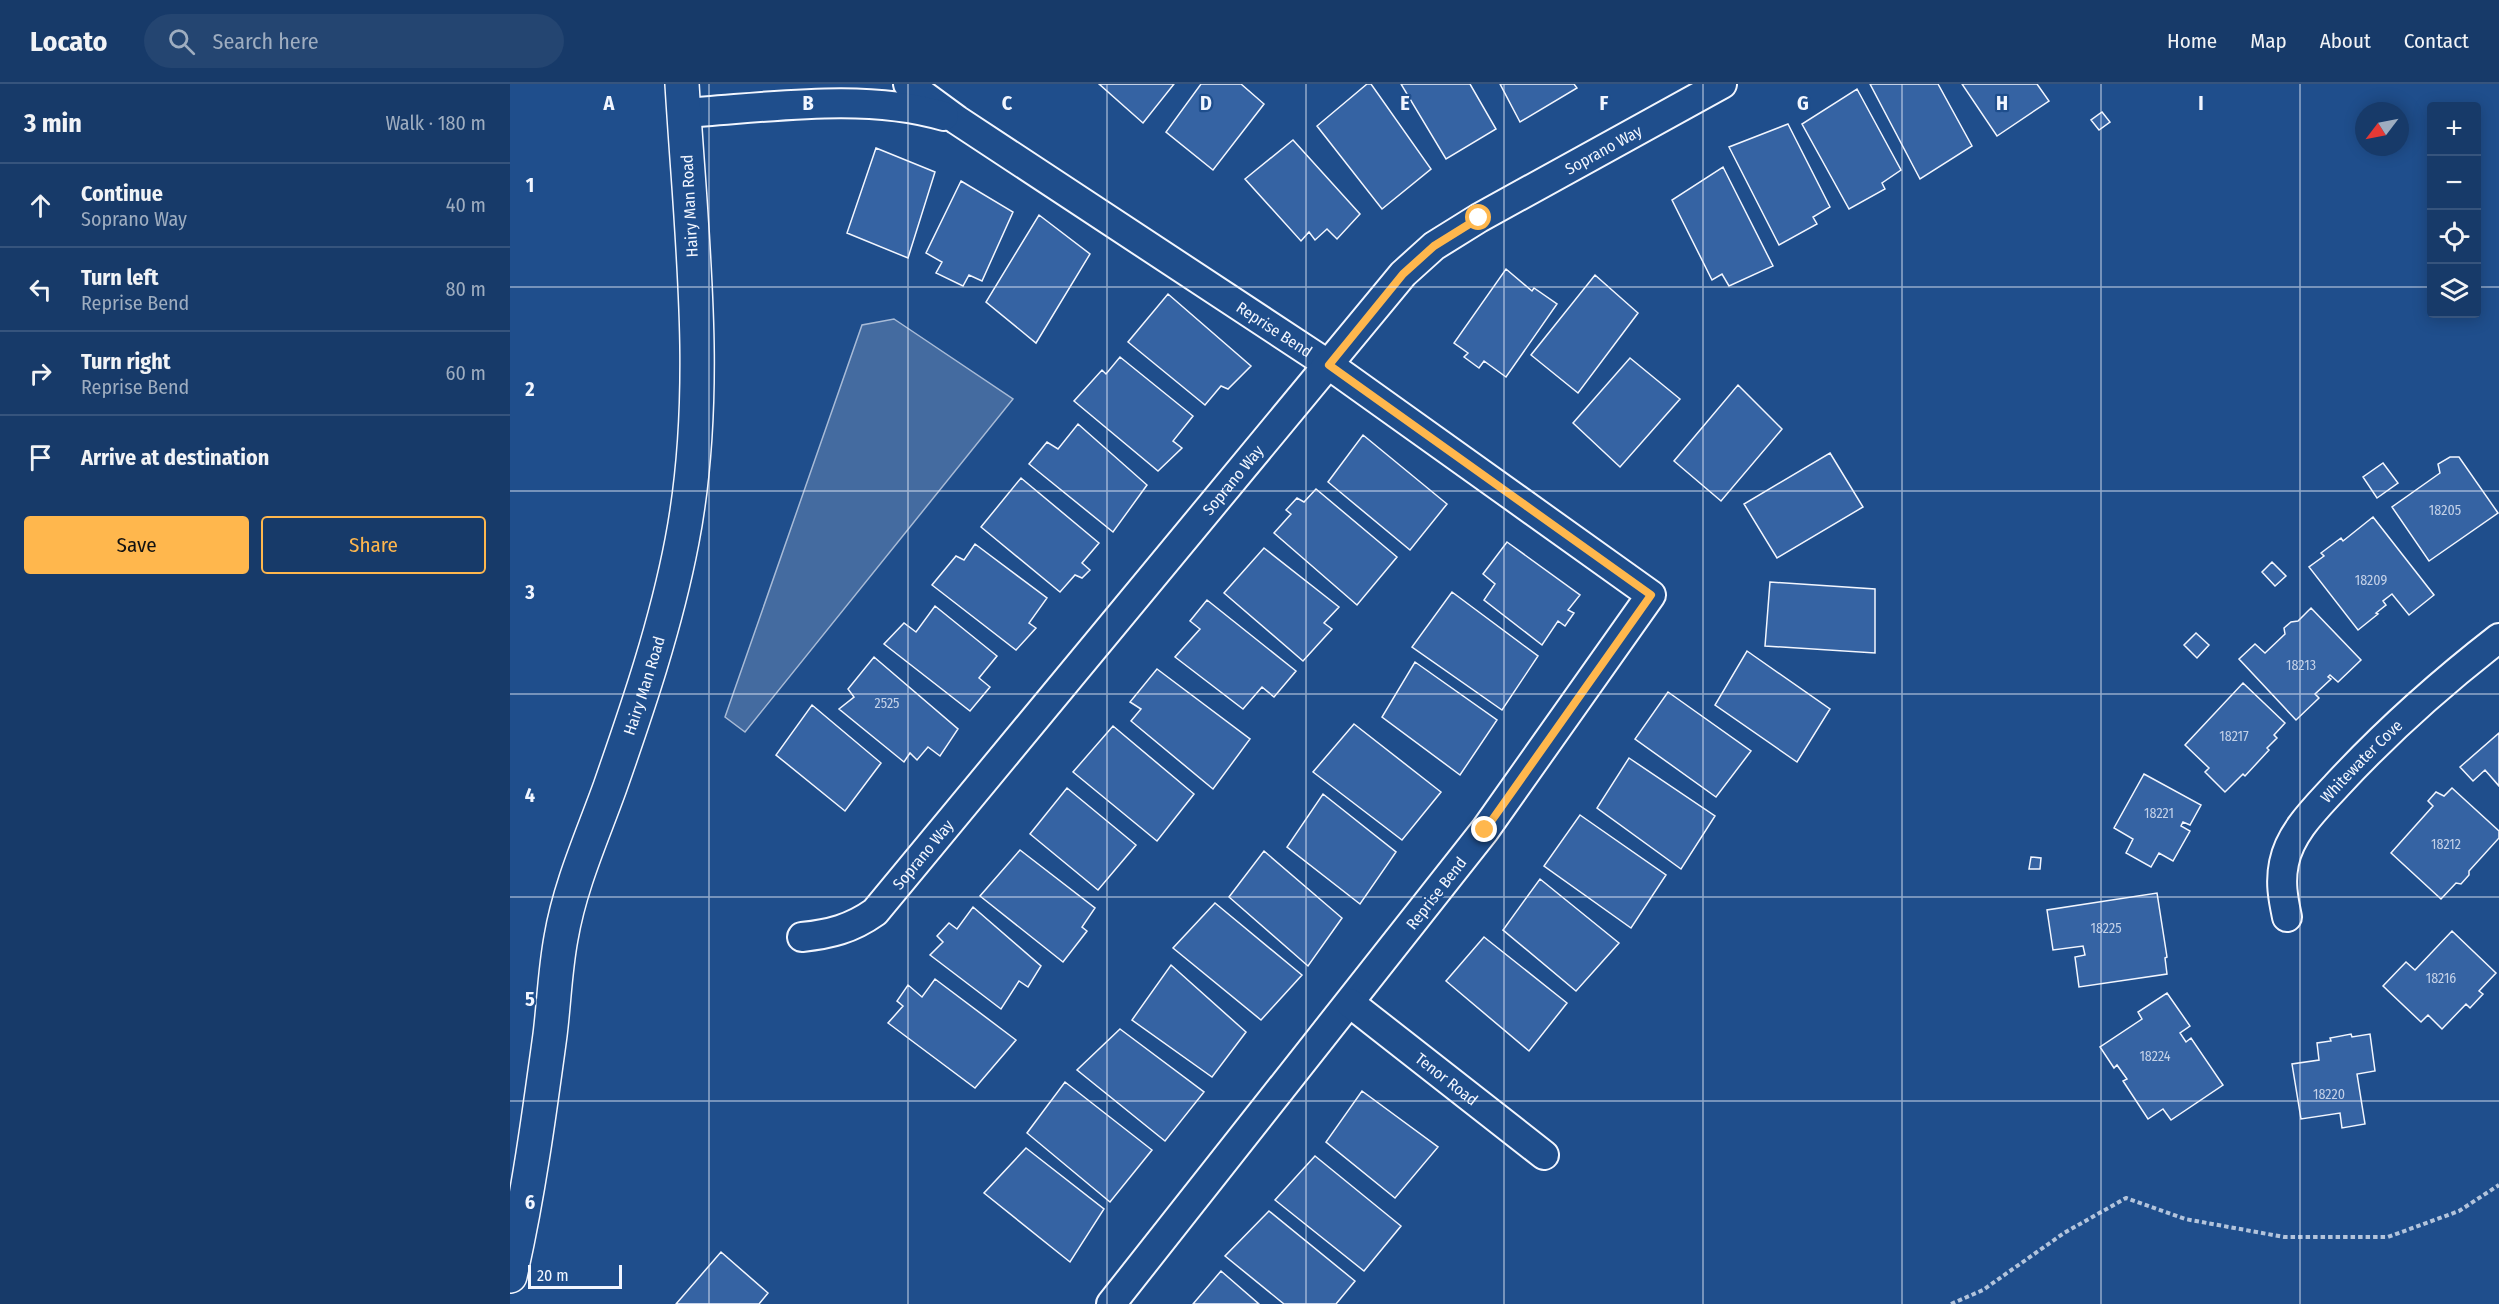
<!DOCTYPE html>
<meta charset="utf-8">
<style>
:root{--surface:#173a69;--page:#244571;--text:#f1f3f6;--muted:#9eadc0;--line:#36547d;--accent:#ffb74d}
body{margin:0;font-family:"Fira Sans Condensed",sans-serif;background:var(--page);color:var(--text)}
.controls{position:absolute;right:18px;top:18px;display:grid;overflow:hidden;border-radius:6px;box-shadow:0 3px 15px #0003}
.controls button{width:54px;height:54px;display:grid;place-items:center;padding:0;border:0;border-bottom:2px solid var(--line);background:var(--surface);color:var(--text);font:30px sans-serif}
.compass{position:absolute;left:1845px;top:18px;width:54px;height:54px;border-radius:50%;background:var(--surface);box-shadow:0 3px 15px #0003;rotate:238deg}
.scale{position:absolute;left:18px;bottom:15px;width:94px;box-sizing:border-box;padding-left:6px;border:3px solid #f2f6ff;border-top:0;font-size:16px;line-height:21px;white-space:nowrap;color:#f2f6ff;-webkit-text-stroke:4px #1f4e8c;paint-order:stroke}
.stop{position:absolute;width:18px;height:18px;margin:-14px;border:4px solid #ffb74d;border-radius:50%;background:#fff}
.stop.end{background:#ffb74d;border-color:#fff;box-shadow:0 2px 6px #0008}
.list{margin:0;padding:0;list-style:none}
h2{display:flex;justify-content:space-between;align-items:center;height:78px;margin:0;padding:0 24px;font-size:26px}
h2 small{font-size:20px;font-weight:400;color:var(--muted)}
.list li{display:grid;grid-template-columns:39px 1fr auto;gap:18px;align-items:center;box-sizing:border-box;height:84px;padding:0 24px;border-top:2px solid var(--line)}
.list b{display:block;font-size:22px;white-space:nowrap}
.list p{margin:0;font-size:20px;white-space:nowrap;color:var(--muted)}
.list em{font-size:20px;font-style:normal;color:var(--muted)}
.actions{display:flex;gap:12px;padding:18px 24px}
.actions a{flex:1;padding:14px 0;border:2px solid var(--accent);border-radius:6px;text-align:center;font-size:21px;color:var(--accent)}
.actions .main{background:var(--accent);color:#111}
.icon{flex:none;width:33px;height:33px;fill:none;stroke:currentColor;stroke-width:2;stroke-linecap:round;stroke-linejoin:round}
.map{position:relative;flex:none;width:1989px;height:1220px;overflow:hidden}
header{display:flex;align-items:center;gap:36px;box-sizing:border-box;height:84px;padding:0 30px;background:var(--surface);border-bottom:2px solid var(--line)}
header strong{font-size:28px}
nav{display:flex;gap:33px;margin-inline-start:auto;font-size:21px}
.search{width:420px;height:54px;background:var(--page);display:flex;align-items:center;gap:15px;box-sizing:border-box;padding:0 21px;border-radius:33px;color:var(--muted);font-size:22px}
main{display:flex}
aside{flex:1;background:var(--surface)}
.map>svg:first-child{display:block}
</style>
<header>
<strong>Locato</strong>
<div class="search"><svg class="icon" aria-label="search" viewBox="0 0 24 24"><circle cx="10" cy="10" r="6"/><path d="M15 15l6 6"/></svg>Search here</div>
<nav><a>Home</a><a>Map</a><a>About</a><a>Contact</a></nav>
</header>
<main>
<aside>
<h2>3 min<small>Walk · 180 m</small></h2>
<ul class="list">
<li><svg class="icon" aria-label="ahead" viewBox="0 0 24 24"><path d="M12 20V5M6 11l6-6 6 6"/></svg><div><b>Continue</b><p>Soprano Way</p></div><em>40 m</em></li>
<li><svg class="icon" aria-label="left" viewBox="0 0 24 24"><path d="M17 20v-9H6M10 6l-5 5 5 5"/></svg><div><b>Turn left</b><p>Reprise Bend</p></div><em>80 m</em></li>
<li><svg class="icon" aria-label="right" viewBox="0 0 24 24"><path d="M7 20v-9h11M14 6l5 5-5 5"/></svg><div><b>Turn right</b><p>Reprise Bend</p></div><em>60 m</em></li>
<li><svg class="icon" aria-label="arrive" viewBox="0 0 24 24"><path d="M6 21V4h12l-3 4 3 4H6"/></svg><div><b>Arrive at destination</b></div></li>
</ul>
<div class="actions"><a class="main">Save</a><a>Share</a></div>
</aside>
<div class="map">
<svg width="1989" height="1220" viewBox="0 0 1989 1220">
<rect width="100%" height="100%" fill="#1f4e8c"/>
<path fill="#446ba0" stroke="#a8bbd7" stroke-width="1.5" d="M 384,235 L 503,315 L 235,648 L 215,633 L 352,241 Z"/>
<path fill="#3563a3" stroke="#f2f6ff" stroke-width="1.5" d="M 589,0 L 664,0 L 633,39 Z
M 691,0 L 731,0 L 754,20 L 703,86 L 656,48 Z
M 857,0 L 861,0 L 921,85 L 872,125 L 807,42 Z
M 891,0 L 960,0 L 986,45 L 936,75 Z
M 990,0 L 1064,0 L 1067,4 L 1010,38 Z
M 1360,0 L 1428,0 L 1462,62 L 1410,95 Z
M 1452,0 L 1527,0 L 1539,17 L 1487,52 Z
M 1347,5 L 1391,86 L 1372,99 L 1375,105 L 1339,125 L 1292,40 Z
M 1592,28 L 1600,38 L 1589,46 L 1581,36 Z
M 1278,40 L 1320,123 L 1303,133 L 1307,140 L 1269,161 L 1219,63 Z
M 783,56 L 850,130 L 827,155 L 817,145 L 805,156 L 799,148 L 791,157 L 735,95 Z
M 366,64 L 425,88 L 398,174 L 337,149 Z
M 1213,83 L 1263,182 L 1219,202 L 1212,190 L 1202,196 L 1162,116 Z
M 451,97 L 503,128 L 472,197 L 459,191 L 453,202 L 426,189 L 432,178 L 416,169 Z
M 529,131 L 580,170 L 526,259 L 476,218 Z
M 996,185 L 1022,207 L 1024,204 L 1047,220 L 996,293 L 974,277 L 969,284 L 954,273 L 958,269 L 944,259 Z
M 1085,191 L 1128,229 L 1068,309 L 1021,271 Z
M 658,210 L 741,282 L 718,305 L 711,302 L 695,321 L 618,258 Z
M 610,273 L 683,332 L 663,357 L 672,364 L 648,387 L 564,317 L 592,286 L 596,290 Z
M 1120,274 L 1170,315 L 1110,383 L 1063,339 Z
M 1228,301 L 1272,345 L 1211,417 L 1164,377 Z
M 568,340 L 637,401 L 603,448 L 519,380 L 537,358 L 548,365 Z
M 853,351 L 937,420 L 900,466 L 818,398 Z
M 1320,369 L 1353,423 L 1267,474 L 1234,420 Z
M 1940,373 L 1949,373 L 1988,429 L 1919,477 L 1882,423 L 1930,389 L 1928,380 Z
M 1873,379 L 1888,399 L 1867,414 L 1853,393 Z
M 511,394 L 589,459 L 572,479 L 580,486 L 572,494 L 565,491 L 550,508 L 471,443 Z
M 806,405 L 887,473 L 847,521 L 764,449 L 781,430 L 776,426 L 787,414 L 794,418 Z
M 1863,433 L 1924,511 L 1899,531 L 1882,510 L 1873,517 L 1876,521 L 1866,529 L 1868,530 L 1848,546 L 1799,483 L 1814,472 L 1811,469 L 1831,454 L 1833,457 Z
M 997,458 L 1070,511 L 1058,526 L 1064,529 L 1055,542 L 1048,537 L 1032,561 L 974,516 L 985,500 L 973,490 Z
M 465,460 L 537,514 L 519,539 L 526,544 L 506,566 L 422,501 L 446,472 L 454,476 Z
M 754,464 L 829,523 L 814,539 L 822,545 L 793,577 L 714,509 Z
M 1762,478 L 1776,492 L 1765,502 L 1752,488 Z
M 1260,498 L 1365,505 L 1365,569 L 1255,562 Z
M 942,508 L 1028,572 L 992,626 L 902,563 Z
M 697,516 L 786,587 L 764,613 L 752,603 L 733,625 L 665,573 L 690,545 L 680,537 Z
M 425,522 L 487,572 L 469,594 L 480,603 L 460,627 L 374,560 L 394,539 L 406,548 Z
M 1801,524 L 1851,576 L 1828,598 L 1820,591 L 1818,593 L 1821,595 L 1805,610 L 1809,614 L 1786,636 L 1729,575 L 1745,560 L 1755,569 L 1775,550 L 1774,544 L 1781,538 L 1788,537 Z
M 1686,549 L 1699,561 L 1687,574 L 1674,561 Z
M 1237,567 L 1320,625 L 1287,678 L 1205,621 Z
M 364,573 L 448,645 L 430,672 L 418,663 L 407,676 L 400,669 L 394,678 L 329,625 L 344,613 L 338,605 Z
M 905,578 L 987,636 L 950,691 L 872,633 Z
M 647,585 L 740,655 L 703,705 L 621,637 L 631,625 L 620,618 Z
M 1733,599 L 1775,639 L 1764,651 L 1767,654 L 1757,664 L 1759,666 L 1735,692 L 1733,690 L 1715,708 L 1695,688 L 1699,684 L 1675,661 Z
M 1158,608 L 1241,667 L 1206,713 L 1125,655 Z
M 302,621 L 371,679 L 335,727 L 266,671 Z
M 844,640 L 931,708 L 892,756 L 803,688 Z
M 603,642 L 684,710 L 647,757 L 563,688 Z
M 1989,649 L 1989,702 L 1975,686 L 1963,697 L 1950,683 Z
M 1119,674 L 1205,732 L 1171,785 L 1087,724 Z
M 1634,690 L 1691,721 L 1680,741 L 1673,738 L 1671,742 L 1680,747 L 1663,777 L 1649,769 L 1641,783 L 1616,769 L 1623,755 L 1604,744 Z
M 557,704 L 626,761 L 588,806 L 520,750 Z
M 1942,704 L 1989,747 L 1989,754 L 1959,787 L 1959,791 L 1951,800 L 1946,799 L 1931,815 L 1881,769 L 1923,722 L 1918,717 L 1926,708 L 1934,712 Z
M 813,710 L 886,768 L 850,820 L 777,763 Z
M 1070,731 L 1156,791 L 1121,844 L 1034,782 Z
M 510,766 L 585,824 L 572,843 L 577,847 L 553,878 L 470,812 Z
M 754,767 L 832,834 L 798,882 L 719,813 Z
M 1521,773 L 1531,774 L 1530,785 L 1519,785 Z
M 1030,795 L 1109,859 L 1066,907 L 993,846 Z
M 1647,809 L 1657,873 L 1655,874 L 1657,890 L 1569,903 L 1565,873 L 1575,871 L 1573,862 L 1543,866 L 1537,826 Z
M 705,819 L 792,891 L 751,936 L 663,864 Z
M 463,823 L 531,882 L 518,903 L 509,897 L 491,925 L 420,871 L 433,858 L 427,852 L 439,839 L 447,845 Z
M 1942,847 L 1986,889 L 1969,907 L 1973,910 L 1960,924 L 1956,920 L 1932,945 L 1918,931 L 1911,938 L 1873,902 L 1896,878 L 1905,886 Z
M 974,853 L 1057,919 L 1019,967 L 936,897 Z
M 661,881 L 736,948 L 702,993 L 622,936 Z
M 425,895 L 506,956 L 465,1004 L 378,939 L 393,922 L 387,917 L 398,901 L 412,913 Z
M 1657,909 L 1680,942 L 1670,949 L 1676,958 L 1681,954 L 1713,1001 L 1661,1036 L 1653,1025 L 1638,1035 L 1613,997 L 1617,995 L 1607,981 L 1604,984 L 1590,963 L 1632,935 L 1628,928 Z
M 610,945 L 694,1008 L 655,1057 L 567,986 Z
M 1841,950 L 1842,953 L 1860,950 L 1865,987 L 1847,990 L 1855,1040 L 1832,1044 L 1830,1029 L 1791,1035 L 1782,980 L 1809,976 L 1807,959 L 1821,957 L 1820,954 Z
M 555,998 L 642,1066 L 600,1118 L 517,1049 Z
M 852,1007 L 928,1063 L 885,1114 L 816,1058 Z
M 516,1064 L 594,1125 L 560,1178 L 474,1109 Z
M 805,1072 L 891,1142 L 854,1187 L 765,1116 Z
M 759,1127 L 845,1197 L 826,1220 L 774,1220 L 715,1172 Z
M 211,1168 L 258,1209 L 249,1220 L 166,1220 Z
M 711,1187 L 749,1220 L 683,1220 Z"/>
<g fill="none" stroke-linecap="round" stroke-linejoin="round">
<defs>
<g id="street">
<path id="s1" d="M 398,0 L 447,36 L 819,281 L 1141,511 L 975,746 L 601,1220"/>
<path d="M 173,29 C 256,24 353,8 434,32"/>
<path id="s2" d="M 1777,833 C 1773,814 1770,798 1774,779 C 1780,748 1807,723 1827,701 C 1877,647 1931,599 1989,554"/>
<path id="s3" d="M 292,853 C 320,850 341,845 365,828 L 893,190 L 924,162 L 969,134 L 1212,0"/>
<path id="s4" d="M 840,919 L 1034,1071"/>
</g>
<g id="secondary">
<path id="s5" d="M 0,1192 C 18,1113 29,1032 40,951 C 44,919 45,886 51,854 C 60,801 82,753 100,703 C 128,623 156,541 172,457 C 201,306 181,152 172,0"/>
</g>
</defs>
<use href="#street" stroke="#f2f6ff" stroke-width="32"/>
<use href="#secondary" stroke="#f2f6ff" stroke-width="36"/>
<path stroke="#b3c4dc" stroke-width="4" stroke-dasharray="4.5 3" stroke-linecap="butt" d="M 1441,1220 L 1473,1206 L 1554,1149 L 1616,1114 L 1675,1135 L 1774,1153 L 1878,1153 L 1949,1127 L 1989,1101"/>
<use href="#street" stroke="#1f4e8c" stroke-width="28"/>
<use href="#secondary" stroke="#1f4e8c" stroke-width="33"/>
</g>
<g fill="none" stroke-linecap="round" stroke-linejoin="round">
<path stroke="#ffb74d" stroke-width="8" d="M 969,134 L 924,162 L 893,190 L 819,281 L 1141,511 L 975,746"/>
</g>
<path fill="none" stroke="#f2f6ff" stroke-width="1.5" stroke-opacity="0.55" d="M 199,0 L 199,1220M 398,0 L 398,1220M 597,0 L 597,1220M 796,0 L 796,1220M 994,0 L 994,1220M 1193,0 L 1193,1220M 1392,0 L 1392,1220M 1591,0 L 1591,1220M 1790,0 L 1790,1220M 0,203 L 1922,203M 1966,203 L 1989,203M 0,407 L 1989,407M 0,610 L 1989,610M 0,813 L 1989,813M 0,1017 L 1989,1017"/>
<g text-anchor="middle" stroke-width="4.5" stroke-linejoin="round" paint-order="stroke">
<g font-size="14" fill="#c3d1e8">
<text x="1935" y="431">18205</text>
<text x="1861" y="501">18209</text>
<text x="1791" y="586">18213</text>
<text x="377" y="624">2525</text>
<text x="1724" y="657">18217</text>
<text x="1649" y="734">18221</text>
<text x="1936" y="765">18212</text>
<text x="1596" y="849">18225</text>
<text x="1931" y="899">18216</text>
<text x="1645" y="977">18224</text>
<text x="1819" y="1015">18220</text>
</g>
<g font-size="16" fill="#f2f6ff" stroke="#1f4e8c">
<text dy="6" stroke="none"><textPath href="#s3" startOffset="1143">Soprano Way</textPath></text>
<text transform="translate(179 122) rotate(-93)" y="6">Hairy Man Road</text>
<text dy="6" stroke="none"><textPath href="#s1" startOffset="441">Reprise Bend</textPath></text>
<text dy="6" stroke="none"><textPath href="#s3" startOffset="639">Soprano Way</textPath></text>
<text dy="6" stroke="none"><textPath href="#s5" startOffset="608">Hairy Man Road</textPath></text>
<text dy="6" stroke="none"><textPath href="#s2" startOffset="184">Whitewater Cove</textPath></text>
<text dy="6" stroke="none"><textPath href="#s3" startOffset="153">Soprano Way</textPath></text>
<text transform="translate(926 809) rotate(-52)" y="6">Reprise Bend</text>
<text dy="6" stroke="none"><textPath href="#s4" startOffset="123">Tenor Road</textPath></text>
</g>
</g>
<g font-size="20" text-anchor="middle" font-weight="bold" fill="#f2f6ff" stroke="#1f4e8c" stroke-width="4.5" stroke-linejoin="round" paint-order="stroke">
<text x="99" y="26">A</text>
<text x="298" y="26">B</text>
<text x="497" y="26">C</text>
<text x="696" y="26">D</text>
<text x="895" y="26">E</text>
<text x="1094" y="26">F</text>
<text x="1293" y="26">G</text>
<text x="1492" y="26">H</text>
<text x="1691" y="26">I</text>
<text x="20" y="108">1</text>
<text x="20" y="312">2</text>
<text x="20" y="515">3</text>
<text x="20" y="718">4</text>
<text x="20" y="922">5</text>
<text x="20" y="1125">6</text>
</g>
</svg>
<div class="controls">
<button>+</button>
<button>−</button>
<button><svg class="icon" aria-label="locate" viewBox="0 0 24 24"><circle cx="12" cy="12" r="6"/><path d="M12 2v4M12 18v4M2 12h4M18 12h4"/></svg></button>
<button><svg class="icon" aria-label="layers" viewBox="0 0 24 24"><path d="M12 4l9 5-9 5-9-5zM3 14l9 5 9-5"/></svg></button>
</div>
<svg class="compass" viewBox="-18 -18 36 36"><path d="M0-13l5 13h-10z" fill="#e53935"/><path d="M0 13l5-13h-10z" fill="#9eadc0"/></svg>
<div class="scale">20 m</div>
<div class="stop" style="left:969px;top:134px"></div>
<div class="stop end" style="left:975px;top:746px"></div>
</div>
</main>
